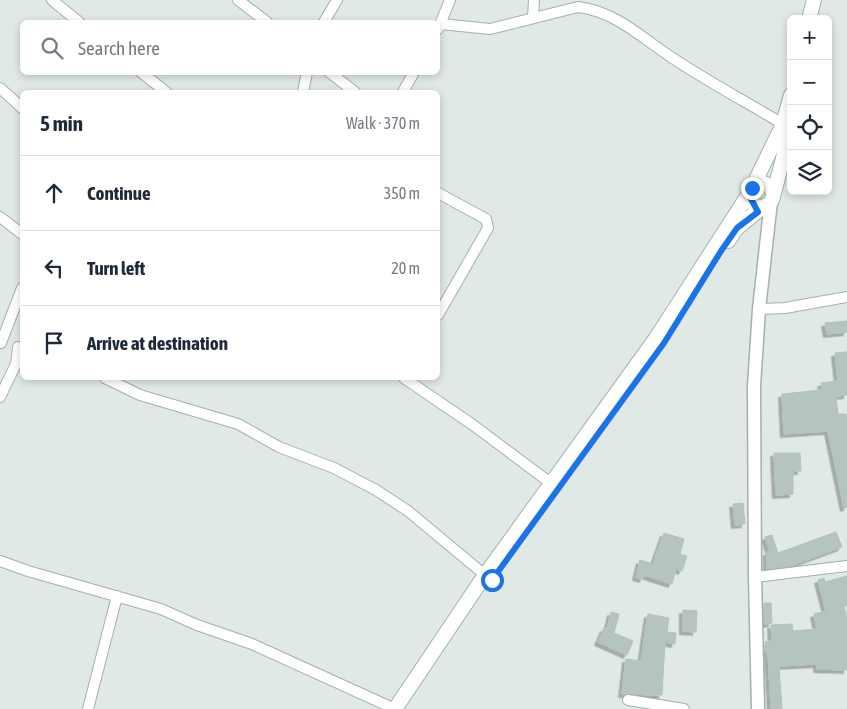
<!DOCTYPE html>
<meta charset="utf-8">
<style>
:root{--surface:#fff;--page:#f2f2f3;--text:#1f2937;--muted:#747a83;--line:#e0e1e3}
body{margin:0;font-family:"Asap Condensed",sans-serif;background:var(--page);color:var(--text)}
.controls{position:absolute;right:15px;top:15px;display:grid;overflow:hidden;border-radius:8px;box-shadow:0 2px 8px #0003}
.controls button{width:45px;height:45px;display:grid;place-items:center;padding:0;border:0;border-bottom:1px solid var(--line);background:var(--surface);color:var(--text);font:25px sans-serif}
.stop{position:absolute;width:15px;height:15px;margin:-11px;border:4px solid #1a73e8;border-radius:50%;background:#fff}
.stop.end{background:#1a73e8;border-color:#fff;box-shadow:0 1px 5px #0008}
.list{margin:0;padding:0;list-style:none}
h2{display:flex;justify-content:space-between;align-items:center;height:65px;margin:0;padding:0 20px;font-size:21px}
h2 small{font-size:16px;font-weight:400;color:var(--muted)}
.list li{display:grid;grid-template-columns:32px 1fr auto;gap:15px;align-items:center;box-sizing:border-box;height:75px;padding:0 20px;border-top:1px solid var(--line)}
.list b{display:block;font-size:19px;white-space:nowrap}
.list em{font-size:16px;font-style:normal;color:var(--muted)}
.icon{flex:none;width:28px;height:28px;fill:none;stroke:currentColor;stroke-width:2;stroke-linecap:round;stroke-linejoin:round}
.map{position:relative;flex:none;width:847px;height:709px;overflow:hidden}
.search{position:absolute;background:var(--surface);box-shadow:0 2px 8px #0003;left:20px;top:20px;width:420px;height:55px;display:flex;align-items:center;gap:12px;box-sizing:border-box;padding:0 18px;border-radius:8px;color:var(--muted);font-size:19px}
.panel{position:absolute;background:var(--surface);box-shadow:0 2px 8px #0003;left:20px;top:90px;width:420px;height:290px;border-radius:8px}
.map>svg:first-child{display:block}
</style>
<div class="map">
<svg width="847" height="709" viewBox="0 0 847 709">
<defs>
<filter id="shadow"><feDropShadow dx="-3.5" dy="3.5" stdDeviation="0" flood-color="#0004"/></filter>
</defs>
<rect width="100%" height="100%" fill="#e0e9e5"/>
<path fill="#b6c4be" stroke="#b4c2bb" filter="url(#shadow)" d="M 847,321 L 847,332 L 827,334 L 825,323 Z
M 847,352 L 847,395 L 836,396 L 838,414 L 846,414 L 847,417 L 847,507 L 844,508 L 828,431 L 784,434 L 782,394 L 822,390 L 821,383 L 838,381 L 835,353 Z
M 774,453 L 800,453 L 801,471 L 793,471 L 793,494 L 776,495 Z
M 743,503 L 745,524 L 735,525 L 733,504 Z
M 836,532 L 842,547 L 790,566 L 767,569 L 767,552 L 770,552 L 765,537 L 772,535 L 778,553 Z
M 664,533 L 684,539 L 680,554 L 687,556 L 682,571 L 676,569 L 672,584 L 644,575 L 643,579 L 636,577 L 640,560 L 653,564 Z
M 847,576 L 847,605 L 844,606 L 847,619 L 847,670 L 817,669 L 817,664 L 779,666 L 782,709 L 771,709 L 768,652 L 765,652 L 765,642 L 772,641 L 771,625 L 792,624 L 793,631 L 817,629 L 814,614 L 826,611 L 818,580 L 824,578 L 825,582 Z
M 764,603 L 771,603 L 772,623 L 764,624 Z
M 683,610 L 697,611 L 696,632 L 683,631 Z
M 611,612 L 619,614 L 614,633 L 633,641 L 627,655 L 598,642 L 604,628 L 607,629 Z
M 648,614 L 669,618 L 667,632 L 676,633 L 675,644 L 665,642 L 662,695 L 622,694 L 626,659 L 641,661 Z"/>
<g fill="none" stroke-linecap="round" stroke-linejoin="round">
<defs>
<path id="minor" d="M 52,0 L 79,22
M 238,0 L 267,22
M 533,18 L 534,0
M 324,22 L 337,0
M 441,24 L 490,29 L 578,7 C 615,11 642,38 671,57 C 707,81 746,102 783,124
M 438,29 L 450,0
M 141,72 L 166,92
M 329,72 L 355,92
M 0,88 L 22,108
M 303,92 L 307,72
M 403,92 L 414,72
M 438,193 L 486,219 L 488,228 L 438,315
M 0,217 L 22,234
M 759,309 L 785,308 L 847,297
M 1,343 L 22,288
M 105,378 L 140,395 L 238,424 L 279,447 L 334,468 L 376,490 L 408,511 L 485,575
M 404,378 L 473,425 L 552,484
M 0,397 L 16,364 L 18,347
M 0,561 L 28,571 L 161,609 L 197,625 L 252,644 L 395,709
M 755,577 L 847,566
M 628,700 L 684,709
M 88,709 L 117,596"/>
<path id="tertiary" d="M 758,709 L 755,577 L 754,386 L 759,309 L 771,201"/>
<path id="secondary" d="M 809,19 L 814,0
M749 195a12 12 0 1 1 24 0a12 12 0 1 1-24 0Z
M 752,188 L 783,124 L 791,95
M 773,197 L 791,127
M 728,241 L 737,228 L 764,206
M 395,709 L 485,575 L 656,338 L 750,192"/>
</defs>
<use href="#minor" stroke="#a4b0ab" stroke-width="12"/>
<use href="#tertiary" stroke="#a4b0ab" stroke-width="15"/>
<use href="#secondary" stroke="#a1b4ac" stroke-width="16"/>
<use href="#minor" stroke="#fff" stroke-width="10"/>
<use href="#tertiary" stroke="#fff" stroke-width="12"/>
<use href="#secondary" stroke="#fff" stroke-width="14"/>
</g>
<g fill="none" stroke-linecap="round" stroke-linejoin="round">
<path stroke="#1a73e8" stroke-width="6" d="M 492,580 L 664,343 L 721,251 L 737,228 L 758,212 L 750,197 L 752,188"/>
</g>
</svg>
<div class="controls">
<button>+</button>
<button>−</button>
<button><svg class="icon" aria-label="locate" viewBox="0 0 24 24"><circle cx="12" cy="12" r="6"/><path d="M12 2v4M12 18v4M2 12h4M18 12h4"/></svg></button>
<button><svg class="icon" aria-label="layers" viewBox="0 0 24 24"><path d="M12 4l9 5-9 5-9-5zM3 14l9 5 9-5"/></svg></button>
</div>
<div class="stop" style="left:492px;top:580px"></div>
<div class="stop end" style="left:752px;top:188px"></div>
<div class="search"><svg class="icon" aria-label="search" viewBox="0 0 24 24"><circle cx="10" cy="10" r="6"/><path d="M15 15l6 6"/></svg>Search here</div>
<section class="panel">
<h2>5 min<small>Walk · 370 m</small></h2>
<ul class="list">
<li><svg class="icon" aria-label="ahead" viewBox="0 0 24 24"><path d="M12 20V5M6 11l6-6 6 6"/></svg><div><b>Continue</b></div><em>350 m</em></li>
<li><svg class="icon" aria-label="left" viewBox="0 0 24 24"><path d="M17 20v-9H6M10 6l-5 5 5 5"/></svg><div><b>Turn left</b></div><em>20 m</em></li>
<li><svg class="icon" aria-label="arrive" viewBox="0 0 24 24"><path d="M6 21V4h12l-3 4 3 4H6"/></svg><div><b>Arrive at destination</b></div></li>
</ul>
</section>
</div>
